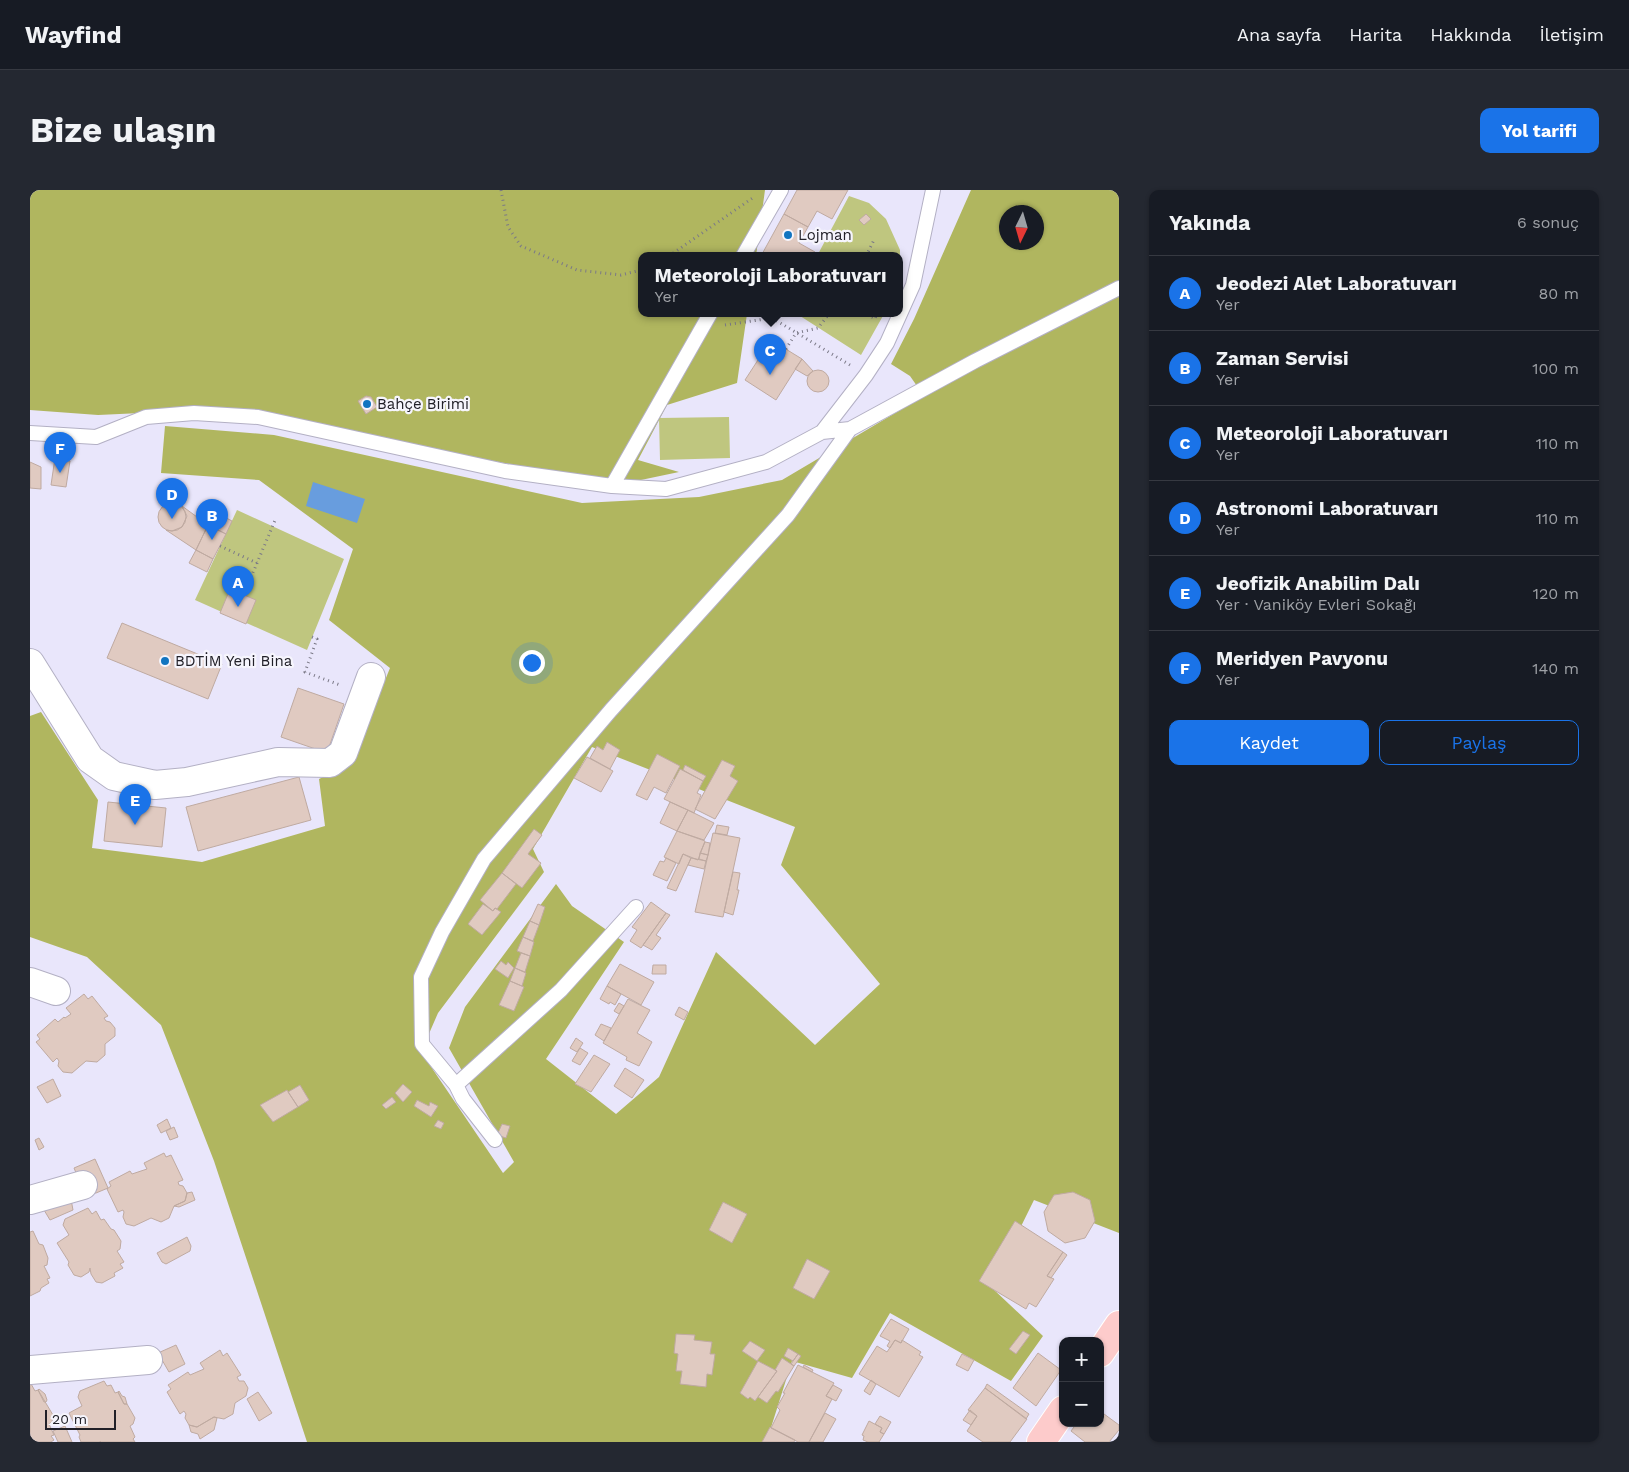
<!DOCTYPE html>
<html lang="tr">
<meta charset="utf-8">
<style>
:root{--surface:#171b24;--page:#242831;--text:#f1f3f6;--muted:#9ea1a6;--line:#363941;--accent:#1a73e8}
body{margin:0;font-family:"Work Sans",sans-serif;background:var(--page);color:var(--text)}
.controls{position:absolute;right:15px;bottom:15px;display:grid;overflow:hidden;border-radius:10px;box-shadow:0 1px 4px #0004}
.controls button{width:45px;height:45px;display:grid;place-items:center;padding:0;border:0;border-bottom:1px solid var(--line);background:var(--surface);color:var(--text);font:25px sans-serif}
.compass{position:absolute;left:969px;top:15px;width:45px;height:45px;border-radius:50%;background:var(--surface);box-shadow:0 1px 4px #0004;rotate:185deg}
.scale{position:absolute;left:15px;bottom:12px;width:71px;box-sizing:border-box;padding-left:5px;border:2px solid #212028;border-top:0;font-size:14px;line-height:18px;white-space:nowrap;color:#212028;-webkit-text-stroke:4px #f6f5fd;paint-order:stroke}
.you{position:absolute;left:501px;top:472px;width:18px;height:18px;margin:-12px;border:4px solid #fff;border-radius:50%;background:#1a73e8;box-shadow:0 0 0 8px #1a73e833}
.badge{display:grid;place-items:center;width:32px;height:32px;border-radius:50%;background:var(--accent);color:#fff;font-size:16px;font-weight:700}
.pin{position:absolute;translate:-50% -41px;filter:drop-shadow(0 1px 2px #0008)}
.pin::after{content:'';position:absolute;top:26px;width:18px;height:15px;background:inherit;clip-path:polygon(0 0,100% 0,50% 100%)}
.popup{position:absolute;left:608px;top:62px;width:265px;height:65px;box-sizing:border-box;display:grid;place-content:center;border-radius:10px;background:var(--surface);filter:drop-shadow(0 1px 4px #0005);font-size:16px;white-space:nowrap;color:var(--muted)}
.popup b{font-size:19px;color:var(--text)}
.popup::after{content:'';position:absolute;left:50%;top:100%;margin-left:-10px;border:10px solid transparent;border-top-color:var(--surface)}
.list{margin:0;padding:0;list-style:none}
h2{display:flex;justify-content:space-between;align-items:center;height:65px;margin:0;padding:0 20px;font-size:21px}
h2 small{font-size:16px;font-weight:400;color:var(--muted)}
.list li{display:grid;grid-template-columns:32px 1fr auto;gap:15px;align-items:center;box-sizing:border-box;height:75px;padding:0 20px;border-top:1px solid var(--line)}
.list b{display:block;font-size:19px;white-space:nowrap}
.list p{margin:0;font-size:16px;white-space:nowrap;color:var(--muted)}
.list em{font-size:16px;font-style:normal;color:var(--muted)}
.actions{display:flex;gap:10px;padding:15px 20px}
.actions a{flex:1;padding:11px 0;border:1px solid var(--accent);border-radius:10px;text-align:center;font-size:18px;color:var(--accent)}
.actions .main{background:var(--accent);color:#fff}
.map{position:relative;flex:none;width:1089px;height:1252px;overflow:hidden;border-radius:10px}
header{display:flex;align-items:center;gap:30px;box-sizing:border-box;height:70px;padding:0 25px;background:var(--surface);border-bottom:1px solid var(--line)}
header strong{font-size:24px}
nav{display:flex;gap:28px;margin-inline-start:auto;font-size:18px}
.intro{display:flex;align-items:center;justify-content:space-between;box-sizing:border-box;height:120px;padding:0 30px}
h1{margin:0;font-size:35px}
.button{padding:12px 22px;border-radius:10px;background:var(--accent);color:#fff;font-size:18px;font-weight:700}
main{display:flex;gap:30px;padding:0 30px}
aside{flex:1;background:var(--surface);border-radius:10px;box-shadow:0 1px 4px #0004}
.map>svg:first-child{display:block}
</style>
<header>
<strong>Wayfind</strong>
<nav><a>Ana sayfa</a><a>Harita</a><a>Hakkında</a><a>İletişim</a></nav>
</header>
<div class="intro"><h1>Bize ulaşın</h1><a class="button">Yol tarifi</a></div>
<main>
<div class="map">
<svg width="1089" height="1252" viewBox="0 0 1089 1252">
<rect width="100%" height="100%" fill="#e9e6fb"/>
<path fill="#bfc67f" d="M 819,6 L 839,13 L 856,29 L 870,60 L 869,92 L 869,66 L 787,66 Z
M 767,124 L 854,124 L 831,165 Z
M 699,227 L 700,268 L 630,270 L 629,228 Z
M 207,320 L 314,369 L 277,460 L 165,410 Z"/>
<path fill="#b0b65f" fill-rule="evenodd" d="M 0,0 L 735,0 L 726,66 L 611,66 L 611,124 L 717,124 L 707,193 L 637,215 L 608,270 L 649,282 L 587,295 L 197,219 L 68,225 L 0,220 Z
M 941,0 L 1089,0 L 1089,1043 L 1004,1010 L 961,1097 L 1013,1146 L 981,1191 L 860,1123 L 822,1188 L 762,1171 L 738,1247 L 747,1252 L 277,1252 L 184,971 L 131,835 L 57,767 L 0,747 L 0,526 L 11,522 L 68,610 L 62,658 L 172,672 L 295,636 L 289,589 L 321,574 L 360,478 L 299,430 L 323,359 L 229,290 L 131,283 L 135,236 L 244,245 L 552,313 L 669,307 L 752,290 L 894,206 L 880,186 L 861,174 L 884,129 ZM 976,22 L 1006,22 L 1006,52 L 976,52 ZM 562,557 L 765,637 L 751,675 L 850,794 L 785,855 L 686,762 L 629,887 L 586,924 L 516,869 L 594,752 L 542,716 L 526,694 L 435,817 L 419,858 L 484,972 L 473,983 L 391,862 L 408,823 L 514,682 L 503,659 Z"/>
<path fill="#689dde" d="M 283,292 L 335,309 L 327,333 L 276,316 Z"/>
<path fill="#e0cac1" stroke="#bfaaa1" d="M 767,0 L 818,0 L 802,29 L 787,21 L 778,37 L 754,24 Z
M 754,24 L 778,37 L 769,53 L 785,62 L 783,66 L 731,66 Z
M 836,24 L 841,29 L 834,35 L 829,30 Z
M 741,150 L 772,169 L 746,210 L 715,190 Z
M 772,169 L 783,181 L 777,186 L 765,179 Z
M777 191a11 11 0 1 1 22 0a11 11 0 1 1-22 0Z
M 336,206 L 341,207 L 347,217 L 336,224 L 328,211 Z
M 25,268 L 40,271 L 36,297 L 21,295 Z
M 0,272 L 11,277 L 11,299 L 0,298 Z
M128 327a14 14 0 1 1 28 0a14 14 0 1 1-28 0Z
M 152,316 L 178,335 L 166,360 L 136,340 L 142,341 L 152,337 L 157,326 Z
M 185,322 L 202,331 L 196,344 L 178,335 Z
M 178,335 L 196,344 L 183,369 L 166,360 Z
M 166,360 L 183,369 L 177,382 L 159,373 Z
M 200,399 L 226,410 L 216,434 L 190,423 Z
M 92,433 L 192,474 L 178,509 L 77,468 Z
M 268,498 L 314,514 L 297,563 L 251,547 Z
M 577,552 L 590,560 L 580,579 L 560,568 L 567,556 L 573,560 Z
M 627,564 L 650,576 L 636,603 L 624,597 L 617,610 L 606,605 Z
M 557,567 L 583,581 L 571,602 L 544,588 Z
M 692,570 L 705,576 L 700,586 L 708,591 L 685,629 L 665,619 Z
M 655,575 L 676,586 L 673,591 L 653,580 Z
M 650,579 L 673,591 L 667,603 L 671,605 L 664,623 L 634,609 Z
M 269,587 L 281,630 L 168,661 L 156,617 Z
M 78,612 L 136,618 L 132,657 L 74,651 Z
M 640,612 L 658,620 L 647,641 L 630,633 Z
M 658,620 L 684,633 L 674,650 L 647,641 Z
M 687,635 L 699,637 L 697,645 L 685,643 Z
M 504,639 L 512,645 L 498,664 L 511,673 L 492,698 L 472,683 Z
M 647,641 L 675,651 L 668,670 L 653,664 L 649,674 L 634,667 Z
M 683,643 L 710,648 L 693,727 L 665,722 Z
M 675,652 L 680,653 L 678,665 L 670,663 Z
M 670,663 L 678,665 L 676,671 L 669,669 Z
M 653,664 L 661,668 L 646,701 L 637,698 Z
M 636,668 L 646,673 L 637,691 L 623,685 L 630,671 L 634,672 Z
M 661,668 L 676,671 L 674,679 L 658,675 Z
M 703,682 L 710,683 L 707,700 L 709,700 L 703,725 L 694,722 Z
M 472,683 L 486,694 L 467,719 L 465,718 L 463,721 L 450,710 Z
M 621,712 L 636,723 L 611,758 L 600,751 L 607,740 L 602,737 Z
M 453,714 L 463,721 L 465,718 L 471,722 L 452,745 L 438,734 Z
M 508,714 L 515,717 L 509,735 L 500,731 Z
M 636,723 L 640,725 L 626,745 L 631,748 L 622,760 L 613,755 Z
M 500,731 L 509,735 L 503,751 L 493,747 Z
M 493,747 L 504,752 L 500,766 L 487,761 Z
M 491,763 L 500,766 L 495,782 L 485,778 Z
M 471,771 L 476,775 L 478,772 L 484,778 L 478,788 L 465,779 Z
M 590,774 L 624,792 L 611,815 L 577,796 Z
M 623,775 L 636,775 L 636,784 L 622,784 Z
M 485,778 L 496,783 L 492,796 L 480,791 Z
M 480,791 L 494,797 L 484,821 L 469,815 Z
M 577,796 L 591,804 L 585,815 L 580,812 L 579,814 L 570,809 Z
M 54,804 L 58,809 L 62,806 L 78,826 L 74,828 L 76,831 L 80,832 L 85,838 L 85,846 L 75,854 L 75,865 L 67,872 L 56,871 L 42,883 L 33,882 L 28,876 L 29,871 L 27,868 L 23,872 L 6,852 L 10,849 L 7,845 L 25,829 L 28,832 L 34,827 L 35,828 L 41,824 L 36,818 Z
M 598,809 L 620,820 L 607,843 L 622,852 L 609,876 L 596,870 L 597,867 L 573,853 Z
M 589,813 L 594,816 L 589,824 L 584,821 Z
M 649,817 L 658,822 L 654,830 L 645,825 Z
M 571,834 L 581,838 L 574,851 L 565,845 Z
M 546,848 L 553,853 L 547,862 L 540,858 Z
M 550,858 L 558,863 L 550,875 L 542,871 Z
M 564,865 L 580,874 L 561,902 L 545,894 Z
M 595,878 L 614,890 L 602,908 L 584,896 Z
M 23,889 L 31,906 L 17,913 L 7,897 Z
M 373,894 L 382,902 L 373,912 L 365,903 Z
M 270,895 L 279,910 L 268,917 L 258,902 Z
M 257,900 L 268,917 L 243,932 L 230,915 Z
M 362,907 L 366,912 L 356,919 L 352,915 Z
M 387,910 L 399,916 L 400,912 L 408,916 L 401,927 L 384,916 Z
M 137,929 L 141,938 L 131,943 L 127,935 Z
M 408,930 L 414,933 L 411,939 L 404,936 Z
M 472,934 L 480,936 L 476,948 L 467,945 Z
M 144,937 L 148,947 L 140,950 L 136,941 Z
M 9,948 L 14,957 L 9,960 L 5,950 Z
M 134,963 L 136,967 L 141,965 L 153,990 L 148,992 L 149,995 L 153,996 L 157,1003 L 155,1011 L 144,1016 L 139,1028 L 131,1032 L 121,1028 L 104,1036 L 96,1034 L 93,1027 L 94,1022 L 93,1020 L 88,1022 L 77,999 L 81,996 L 79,992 L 100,981 L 102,984 L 117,979 L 114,973 Z
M 65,969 L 78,998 L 66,1003 L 55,1004 L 44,978 Z
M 162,1002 L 165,1010 L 149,1017 L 144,1016 L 155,1011 L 157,1003 Z
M 1043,1002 L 1060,1010 L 1065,1031 L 1055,1048 L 1035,1053 L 1018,1041 L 1014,1022 L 1024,1005 Z
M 40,1004 L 43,1020 L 20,1030 L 11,1015 Z
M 693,1012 L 717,1024 L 702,1053 L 679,1040 Z
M 58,1018 L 62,1024 L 66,1021 L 71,1030 L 74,1029 L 81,1039 L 84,1040 L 91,1051 L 90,1059 L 87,1061 L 94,1072 L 90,1074 L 93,1078 L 84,1083 L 85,1086 L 72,1093 L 66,1092 L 61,1084 L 60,1078 L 59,1082 L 51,1087 L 44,1085 L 38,1075 L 39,1072 L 27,1053 L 39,1045 L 33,1035 L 35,1029 Z
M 985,1031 L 1033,1062 L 1017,1086 L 1024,1089 L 1006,1117 L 999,1113 L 996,1119 L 949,1091 Z
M 3,1041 L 9,1054 L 13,1055 L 18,1068 L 17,1075 L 14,1076 L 20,1088 L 17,1089 L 19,1093 L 11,1098 L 10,1101 L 0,1106 L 0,1042 Z
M 157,1047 L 161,1056 L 160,1061 L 136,1074 L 132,1072 L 127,1063 Z
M 1033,1062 L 1037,1065 L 1021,1088 L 1017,1086 Z
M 777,1069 L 800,1081 L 784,1109 L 763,1098 Z
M 861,1129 L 879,1139 L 871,1153 L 865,1150 L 860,1158 L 857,1156 L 860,1151 L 850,1146 Z
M 993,1141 L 1000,1145 L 986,1164 L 979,1159 Z
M 646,1144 L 665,1145 L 664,1150 L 682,1152 L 680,1164 L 685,1164 L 682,1185 L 677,1184 L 676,1197 L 650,1194 L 652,1181 L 646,1181 L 648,1164 L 644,1163 Z
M 865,1150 L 871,1153 L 872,1150 L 891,1162 L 889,1165 L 893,1167 L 869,1207 L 829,1184 L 847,1156 L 857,1162 Z
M 720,1151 L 735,1160 L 727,1171 L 712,1161 Z
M 146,1155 L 155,1174 L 139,1182 L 128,1163 Z
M 758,1158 L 768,1164 L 763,1171 L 754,1166 Z
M 190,1160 L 193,1166 L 197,1163 L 211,1185 L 207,1187 L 209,1191 L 214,1191 L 218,1198 L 216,1206 L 205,1213 L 203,1224 L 194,1229 L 184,1227 L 167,1237 L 159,1235 L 155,1228 L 156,1224 L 154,1221 L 150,1224 L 137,1202 L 141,1199 L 138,1195 L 158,1182 L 160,1185 L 174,1179 L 170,1173 Z
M 1008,1163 L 1031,1180 L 1006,1216 L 983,1198 Z
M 768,1164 L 771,1166 L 764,1176 L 761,1174 Z
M 932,1164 L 944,1170 L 938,1181 L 926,1175 Z
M 752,1168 L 764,1176 L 748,1202 L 746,1201 L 737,1213 L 728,1207 L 747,1181 L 745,1180 Z
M 728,1171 L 747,1181 L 725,1211 L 720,1207 L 718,1209 L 710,1203 Z
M 768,1175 L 804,1193 L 796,1206 L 802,1209 L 779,1252 L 768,1252 L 741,1238 L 750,1220 L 747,1217 L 755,1203 L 753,1203 Z
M 774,1175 L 783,1180 L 782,1182 L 773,1177 Z
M 841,1190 L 846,1194 L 840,1205 L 834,1201 Z
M 74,1191 L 77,1196 L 81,1195 L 85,1203 L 88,1202 L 94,1214 L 97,1214 L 105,1228 L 103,1234 L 100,1236 L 105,1247 L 103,1249 L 105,1252 L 71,1252 L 70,1251 L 70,1252 L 51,1252 L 49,1247 L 50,1245 L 39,1223 L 52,1216 L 48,1207 L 50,1201 Z
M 0,1192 L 5,1201 L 8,1200 L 23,1225 L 22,1232 L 19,1234 L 24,1245 L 21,1246 L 24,1250 L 21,1252 L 0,1252 Z
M 957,1194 L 999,1224 L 996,1229 L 955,1198 Z
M 803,1195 L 812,1200 L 806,1211 L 796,1206 Z
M 955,1198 L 997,1229 L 980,1252 L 953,1252 L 937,1241 L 947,1226 L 938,1220 Z
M 9,1199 L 15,1204 L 17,1210 L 16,1212 L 14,1212 L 8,1200 Z
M 89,1201 L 92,1206 L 95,1207 L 97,1214 L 94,1214 L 88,1202 Z
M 228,1202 L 242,1223 L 229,1231 L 217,1209 Z
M 940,1220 L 947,1226 L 941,1235 L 933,1230 Z
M 1070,1221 L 1089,1235 L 1089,1240 L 1079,1252 L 1055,1252 L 1041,1241 L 1047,1233 L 1070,1233 Z
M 795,1223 L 806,1229 L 793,1252 L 779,1252 Z
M 850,1226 L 861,1232 L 854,1244 L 850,1242 L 852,1238 L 845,1234 Z
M 184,1227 L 187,1228 L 184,1240 L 170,1249 L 168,1244 L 161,1242 L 159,1235 L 167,1237 Z
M 839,1231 L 852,1238 L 850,1242 L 854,1244 L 849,1252 L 838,1252 L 833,1250 L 834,1246 L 832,1245 Z
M 35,1236 L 42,1252 L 28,1252 L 23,1241 Z
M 740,1237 L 765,1250 L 764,1252 L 732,1252 Z"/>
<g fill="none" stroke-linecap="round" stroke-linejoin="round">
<defs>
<path id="lane" d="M 713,66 L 751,0
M 792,242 L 836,185 L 857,153 L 883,95 L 903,0
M 0,243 L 66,247 L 116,227 L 164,223 L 228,227 L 475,281 L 582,296 L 636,299 L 736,272 L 792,242 L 820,239 L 945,171 L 1089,98
M 582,296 L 680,124
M 606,717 L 531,800 L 426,895 L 392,854 L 391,787 L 412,742 L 454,669 L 581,520 L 758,325 L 820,239
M 426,895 L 433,909 L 465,950"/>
<path id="street" d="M 0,473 L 60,569 L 84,586 L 125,595 L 157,592 L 248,572 L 300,573 L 313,563 L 341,487
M 0,792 L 26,801
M 0,1010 L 53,995
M 0,1180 L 118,1170"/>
<path id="primary" d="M 1070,1163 L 1089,1135
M 1011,1252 L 1033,1220"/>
</defs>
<use href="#lane" stroke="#b3b0c4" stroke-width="16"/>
<use href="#street" stroke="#b3b0c4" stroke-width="30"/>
<use href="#primary" stroke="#fff" stroke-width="30"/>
<path stroke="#7b7987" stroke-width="3" stroke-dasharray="1 4" stroke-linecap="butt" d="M 471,0 L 478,37 L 491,56 L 547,80 L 591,85 L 611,80
M 639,66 L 724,7
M 836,66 L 844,50
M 838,124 L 845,129 L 846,126
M 742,128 L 820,175
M 695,135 L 742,128 L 740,124
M 756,159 L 766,143 L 788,138 L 799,124
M 190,356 L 227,373
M 219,392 L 246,328
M 282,447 L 287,449 L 275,482 L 310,495"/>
<use href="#lane" stroke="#fff" stroke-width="14"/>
<use href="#street" stroke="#fff" stroke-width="28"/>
<use href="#primary" stroke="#fdcbcb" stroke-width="28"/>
</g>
<g fill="#1174c0" stroke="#f6f5fd" stroke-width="2">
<circle cx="758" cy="45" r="5"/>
<circle cx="337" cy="214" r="5"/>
<circle cx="135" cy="471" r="5"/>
</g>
<g text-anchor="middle" stroke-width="4.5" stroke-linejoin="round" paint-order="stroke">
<g font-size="15" fill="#212028" stroke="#f6f5fd" text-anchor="start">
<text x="768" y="50">Lojman</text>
<text x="347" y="219">Bahçe Birimi</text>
<text x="145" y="476">BDTİM Yeni Bina</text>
</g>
</g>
</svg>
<div class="controls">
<button>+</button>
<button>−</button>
</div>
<svg class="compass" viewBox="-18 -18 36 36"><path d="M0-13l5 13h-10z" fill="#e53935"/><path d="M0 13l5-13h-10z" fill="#9ea1a6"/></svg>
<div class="scale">20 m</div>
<div class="you"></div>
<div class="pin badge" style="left:208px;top:417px">A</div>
<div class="pin badge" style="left:182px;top:350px">B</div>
<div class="pin badge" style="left:740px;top:185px">C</div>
<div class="popup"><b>Meteoroloji Laboratuvarı</b>Yer</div>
<div class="pin badge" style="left:142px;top:329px">D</div>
<div class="pin badge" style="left:105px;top:635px">E</div>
<div class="pin badge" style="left:30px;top:283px">F</div>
</div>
<aside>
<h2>Yakında<small>6 sonuç</small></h2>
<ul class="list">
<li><span class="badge">A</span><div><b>Jeodezi Alet Laboratuvarı</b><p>Yer</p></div><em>80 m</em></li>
<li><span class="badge">B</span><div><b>Zaman Servisi</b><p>Yer</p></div><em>100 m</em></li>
<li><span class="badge">C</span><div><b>Meteoroloji Laboratuvarı</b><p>Yer</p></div><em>110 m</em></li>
<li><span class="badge">D</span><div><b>Astronomi Laboratuvarı</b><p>Yer</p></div><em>110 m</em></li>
<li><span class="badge">E</span><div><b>Jeofizik Anabilim Dalı</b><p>Yer · Vaniköy Evleri Sokağı</p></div><em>120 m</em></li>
<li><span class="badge">F</span><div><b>Meridyen Pavyonu</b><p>Yer</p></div><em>140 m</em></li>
</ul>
<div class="actions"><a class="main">Kaydet</a><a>Paylaş</a></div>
</aside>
</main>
